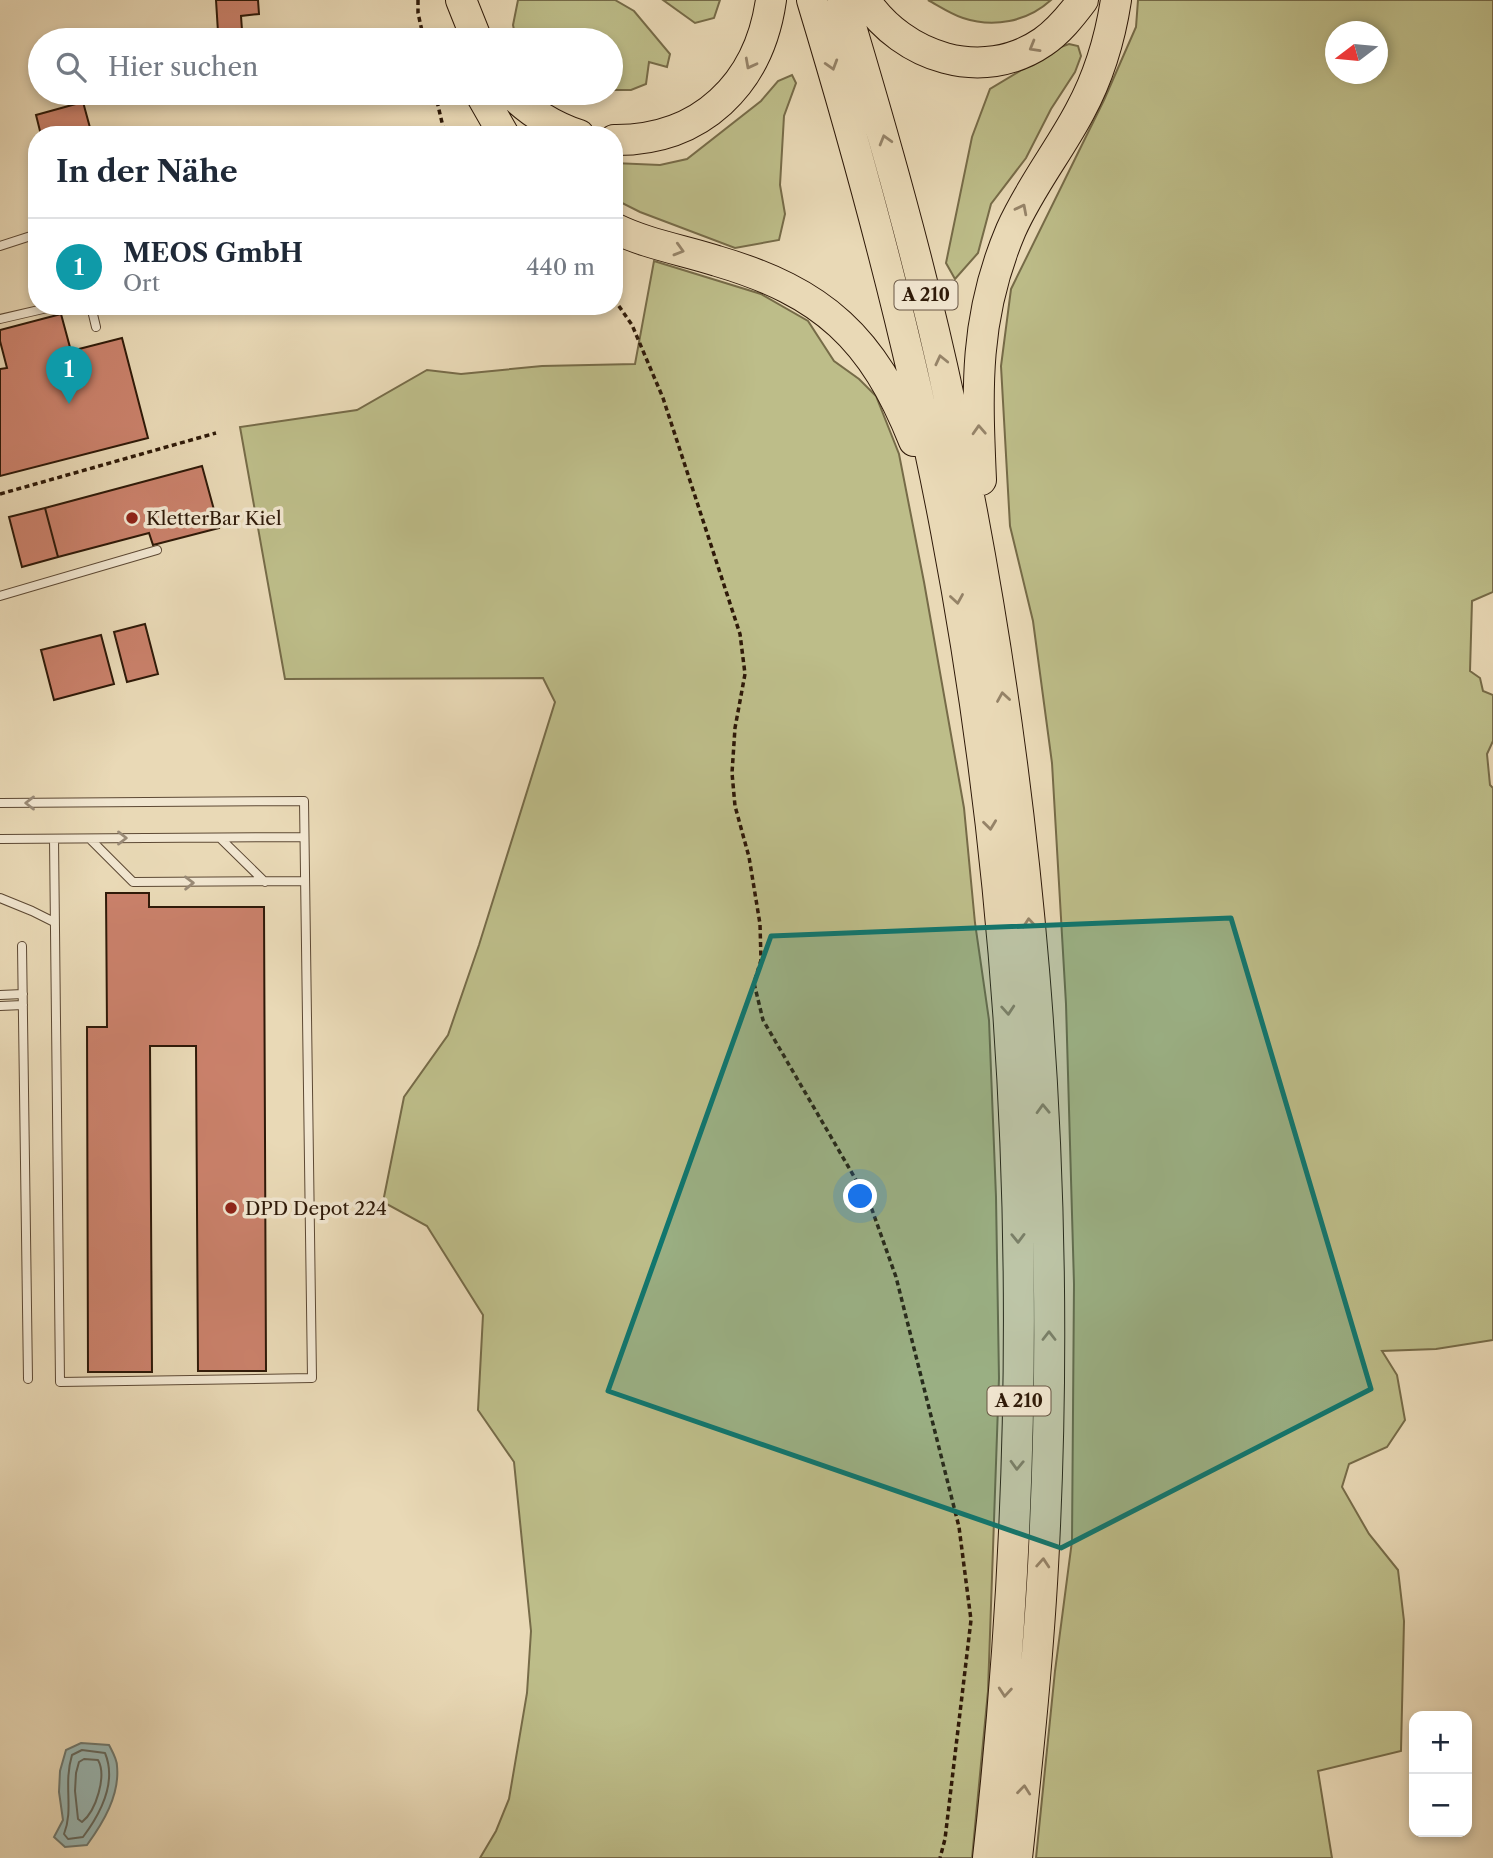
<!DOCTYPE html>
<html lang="de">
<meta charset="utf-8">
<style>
:root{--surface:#fff;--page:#f6f6f7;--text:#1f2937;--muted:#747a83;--line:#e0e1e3;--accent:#8f2418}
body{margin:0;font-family:"Libre Caslon Text",serif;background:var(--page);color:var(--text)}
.controls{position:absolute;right:21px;bottom:21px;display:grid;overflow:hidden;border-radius:14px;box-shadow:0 4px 10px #0003}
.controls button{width:63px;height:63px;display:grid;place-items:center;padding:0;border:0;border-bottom:2px solid var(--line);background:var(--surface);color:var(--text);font:35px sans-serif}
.compass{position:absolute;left:1325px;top:21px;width:63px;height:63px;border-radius:50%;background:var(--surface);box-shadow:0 4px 10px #0003;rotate:254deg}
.you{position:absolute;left:861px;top:1197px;width:24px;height:24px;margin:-18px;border:5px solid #fff;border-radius:50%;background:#1a73e8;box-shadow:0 0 0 10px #1a73e833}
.badge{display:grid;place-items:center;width:46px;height:46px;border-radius:50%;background:var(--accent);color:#fff;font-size:23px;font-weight:700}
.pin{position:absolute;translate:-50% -58px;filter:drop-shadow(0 2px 4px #0008)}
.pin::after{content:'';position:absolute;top:37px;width:24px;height:21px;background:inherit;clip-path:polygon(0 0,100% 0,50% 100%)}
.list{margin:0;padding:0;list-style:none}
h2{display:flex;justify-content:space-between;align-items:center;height:91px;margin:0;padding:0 28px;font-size:30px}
h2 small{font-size:23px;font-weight:400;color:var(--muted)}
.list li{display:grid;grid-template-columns:46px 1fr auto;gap:21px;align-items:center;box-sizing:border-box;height:98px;padding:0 28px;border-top:2px solid var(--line)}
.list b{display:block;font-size:26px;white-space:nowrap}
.list p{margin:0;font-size:23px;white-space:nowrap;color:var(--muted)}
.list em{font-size:23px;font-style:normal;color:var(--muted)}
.icon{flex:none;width:38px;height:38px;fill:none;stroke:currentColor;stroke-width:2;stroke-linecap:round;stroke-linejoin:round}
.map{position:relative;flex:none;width:1493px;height:1858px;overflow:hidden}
.search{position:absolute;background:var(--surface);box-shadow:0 4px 10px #0003;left:28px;top:28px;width:595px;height:77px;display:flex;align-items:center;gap:18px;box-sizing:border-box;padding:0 24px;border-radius:38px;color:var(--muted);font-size:26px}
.panel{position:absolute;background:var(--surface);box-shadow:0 4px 10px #0003;left:28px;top:126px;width:595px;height:189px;border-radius:28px}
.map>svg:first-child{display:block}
</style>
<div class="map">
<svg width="1493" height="1858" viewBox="0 0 1493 1858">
<rect width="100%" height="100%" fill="#e9d9b6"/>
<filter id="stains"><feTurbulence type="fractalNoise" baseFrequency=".00286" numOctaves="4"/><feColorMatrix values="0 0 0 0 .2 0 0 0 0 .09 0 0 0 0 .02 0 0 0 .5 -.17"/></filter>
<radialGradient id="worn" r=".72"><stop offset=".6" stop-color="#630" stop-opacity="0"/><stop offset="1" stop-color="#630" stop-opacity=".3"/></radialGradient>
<path fill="#bdbd89" stroke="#766b48" stroke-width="2" fill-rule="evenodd" d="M 518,0 L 615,0 L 634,11 L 670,54 L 667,67 L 649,62 L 646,84 L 631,90 L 611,90 L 611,40 L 516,40 L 513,25 Z
M 663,0 L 720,0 L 714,18 L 695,23 Z
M 928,0 L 1051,0 C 1027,22 993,28 963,18 C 951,14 939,6 928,0 Z
M 1138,0 L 1493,0 L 1493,592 L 1472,601 L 1470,671 L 1480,678 L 1483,691 L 1493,695 L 1493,741 L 1487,754 L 1490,785 L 1493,788 L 1493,1340 L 1436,1349 L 1382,1351 L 1397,1375 L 1405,1420 L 1387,1447 L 1349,1464 L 1342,1487 L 1369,1534 L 1398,1570 L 1404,1621 L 1401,1751 L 1318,1771 L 1332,1858 L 1036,1858 L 1055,1671 L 1072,1541 L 1074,1284 L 1066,1004 L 1052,763 L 1033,621 L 1010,526 L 1001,366 L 1011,289 L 1104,100 L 1136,27 ZM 1336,32 L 1378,32 L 1378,74 L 1336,74 Z
M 1069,44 L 1078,46 L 1081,56 L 1075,72 L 1051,109 L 1026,158 L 991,204 L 978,253 L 955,279 L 946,263 L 972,137 L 990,89 L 1058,48 Z
M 792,75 L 796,83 L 784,116 L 780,185 L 785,214 L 779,240 L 735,248 L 640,212 L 614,199 L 614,163 L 660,165 L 687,159 L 761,101 L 778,81 Z
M 654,261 L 761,294 L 808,321 L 834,361 L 859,379 L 876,396 L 899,454 L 924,582 L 964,808 L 975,923 L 989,1020 L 996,1197 L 999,1378 L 988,1691 L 972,1858 L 480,1858 L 496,1831 L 509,1799 L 527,1693 L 531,1631 L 514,1462 L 478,1410 L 483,1315 L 427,1226 L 383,1202 L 404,1097 L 448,1035 L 479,945 L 555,702 L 543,678 L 285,679 L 240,427 L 357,410 L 427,370 L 461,374 L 542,366 L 635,364 Z"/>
<path fill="#9ab9b6" stroke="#6f7970" stroke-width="2" d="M 81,1743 L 109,1745 C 112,1751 117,1759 117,1766 C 120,1795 103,1823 87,1845 L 65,1847 L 54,1837 L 63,1820 L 59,1792 L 60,1771 L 66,1750 Z"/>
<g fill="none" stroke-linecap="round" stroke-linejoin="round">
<path stroke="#64695f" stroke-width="2" d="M 82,1750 L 105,1753 C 117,1782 101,1813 83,1837 L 68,1839 L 64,1834 C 74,1809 63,1785 72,1755 Z
M 84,1759 L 98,1760 C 107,1776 96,1811 82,1822 L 78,1819 L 75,1791 L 76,1773 L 79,1762 Z"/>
</g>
<path fill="#ca816b" stroke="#2e1908" stroke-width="2" d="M 216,0 L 258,0 L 259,14 L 241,16 L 242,30 L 218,32 Z
M 83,102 L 92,135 L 41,135 L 36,115 Z
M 61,314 L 71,351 L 122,338 L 148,438 L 0,476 L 0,369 L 7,368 L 0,341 L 0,330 Z
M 202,466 L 219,528 L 153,545 L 149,533 L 58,557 L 45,508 Z
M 45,508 L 58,557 L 22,567 L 9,517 Z
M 145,624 L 158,674 L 127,682 L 114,632 Z
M 101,635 L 114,684 L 54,700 L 41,650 Z
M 106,893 L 149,893 L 149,907 L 264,907 L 266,1371 L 198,1371 L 196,1046 L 150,1046 L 152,1372 L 88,1372 L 87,1027 L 107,1027 Z"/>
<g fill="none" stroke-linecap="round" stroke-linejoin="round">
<defs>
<path id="lane" d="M 0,246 L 37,234
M 91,306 L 96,327
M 0,319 L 56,306
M 0,596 L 157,550
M 0,803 L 304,801 L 312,1378 L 60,1382 L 54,839
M 220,838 L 265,882
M 0,839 L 304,837
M 90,839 L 133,882 L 305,881
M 0,898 L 32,911 L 54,922
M 22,946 L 28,1379
M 0,995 L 23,994
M 0,1006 L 23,1005"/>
<path id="highway" d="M 461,0 L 477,40
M 812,0 C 865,175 912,351 946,531 C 1029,968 1038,1416 988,1858
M 843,0 C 883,133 921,266 950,402 C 1030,777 1063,1164 1044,1547 C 1039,1651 1028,1755 1017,1858
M 865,0 C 903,57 982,84 1043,42 C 1059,31 1071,16 1083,0
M 480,93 L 504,135
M 511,93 C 531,113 552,126 579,135
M 614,140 C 701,141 759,84 771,0
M 614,228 C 646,244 683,250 717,261 C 823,292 873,338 914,441
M 981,480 C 977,388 974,317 1011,230 C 1030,187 1059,151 1080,111 C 1099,76 1110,39 1116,0"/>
</defs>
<use href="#lane" stroke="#5d4934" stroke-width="10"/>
<use href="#highway" stroke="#2e1908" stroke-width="32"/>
<path stroke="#2e1908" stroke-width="3.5" stroke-dasharray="5 3.5" stroke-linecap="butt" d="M 418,0 L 418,13 L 424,40
M 435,93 L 445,135
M 614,299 L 632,325 L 663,398 L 740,634 L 745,674 L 735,728 L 732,773 L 735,806 L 749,857 L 760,924 L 761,960 L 754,983 L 763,1020 L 870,1204 L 896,1277 L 959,1527 L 971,1620 L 945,1839 L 940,1858
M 0,494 L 216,433"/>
<use href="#lane" stroke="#f1e6d0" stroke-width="8"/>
<use href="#highway" stroke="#e9d9b6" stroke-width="30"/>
</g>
<defs><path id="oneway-chevron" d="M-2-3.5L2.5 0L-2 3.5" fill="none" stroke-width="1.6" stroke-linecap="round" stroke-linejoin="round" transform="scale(1.75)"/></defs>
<g stroke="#958368">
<use href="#oneway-chevron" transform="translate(1034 47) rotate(150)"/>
<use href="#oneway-chevron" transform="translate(750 64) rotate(118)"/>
<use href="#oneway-chevron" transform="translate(832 65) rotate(73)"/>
<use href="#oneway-chevron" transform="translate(885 140) rotate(-106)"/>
<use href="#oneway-chevron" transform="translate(1022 209) rotate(-63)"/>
<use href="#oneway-chevron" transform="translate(679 250) rotate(16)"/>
<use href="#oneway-chevron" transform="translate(941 360) rotate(-103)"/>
<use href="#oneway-chevron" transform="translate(979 430) rotate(-93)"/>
<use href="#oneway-chevron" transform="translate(957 599) rotate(81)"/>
<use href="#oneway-chevron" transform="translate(1003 697) rotate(-99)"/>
<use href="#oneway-chevron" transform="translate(990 825) rotate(83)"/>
<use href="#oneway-chevron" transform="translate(1029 923) rotate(-95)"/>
<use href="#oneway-chevron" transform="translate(1008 1010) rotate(86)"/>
<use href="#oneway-chevron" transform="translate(1043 1109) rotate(-92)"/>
<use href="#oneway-chevron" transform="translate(1018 1238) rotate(89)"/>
<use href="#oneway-chevron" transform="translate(1049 1336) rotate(-90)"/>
<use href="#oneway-chevron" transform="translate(1017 1465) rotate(92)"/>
<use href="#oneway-chevron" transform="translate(1043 1563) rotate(-86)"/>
<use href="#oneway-chevron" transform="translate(1005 1692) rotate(95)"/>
<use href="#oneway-chevron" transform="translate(1024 1790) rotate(-84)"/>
</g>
<g stroke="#998a76">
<use href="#oneway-chevron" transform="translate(30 803) rotate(180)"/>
<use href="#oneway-chevron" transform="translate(122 838)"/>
<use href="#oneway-chevron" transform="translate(189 883) rotate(-1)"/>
</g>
<path fill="#0f766e" fill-opacity="0.2" stroke="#0f766e" stroke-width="5" stroke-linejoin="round" d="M 1231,918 L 1371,1389 L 1061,1548 L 608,1391 L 771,936 Z"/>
<g fill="#8f2418" stroke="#f1e6d0" stroke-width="2.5">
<circle cx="132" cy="518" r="7"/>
<circle cx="231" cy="1208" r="7"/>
</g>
<g text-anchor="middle" stroke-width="7" stroke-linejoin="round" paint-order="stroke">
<g fill="#f1e6d0" stroke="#685644" stroke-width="2">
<rect x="894.5" y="280.5" width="63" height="29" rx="5"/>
<rect x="987.5" y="1386.5" width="63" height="29" rx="5"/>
</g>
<g font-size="18" font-weight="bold" fill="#2e1908">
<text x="926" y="301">A 210</text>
<text x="1019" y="1407">A 210</text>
</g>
<g font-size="19" fill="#2e1908" stroke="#f1e6d0" text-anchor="start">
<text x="146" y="525">KletterBar Kiel</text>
<text x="245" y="1215">DPD Depot 224</text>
</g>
</g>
<rect width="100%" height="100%" filter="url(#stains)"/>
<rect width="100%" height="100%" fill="url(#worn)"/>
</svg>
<div class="controls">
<button>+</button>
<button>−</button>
</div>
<svg class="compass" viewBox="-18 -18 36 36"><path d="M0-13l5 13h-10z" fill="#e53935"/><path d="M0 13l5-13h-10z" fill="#747a83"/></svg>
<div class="you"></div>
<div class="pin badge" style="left:69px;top:404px;background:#0f9aa8">1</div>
<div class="search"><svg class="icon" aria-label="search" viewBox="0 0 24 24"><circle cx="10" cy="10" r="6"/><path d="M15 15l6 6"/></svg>Hier suchen</div>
<section class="panel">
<h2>In der Nähe<small></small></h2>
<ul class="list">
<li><span class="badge" style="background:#0f9aa8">1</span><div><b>MEOS GmbH</b><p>Ort</p></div><em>440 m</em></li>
</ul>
</section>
</div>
